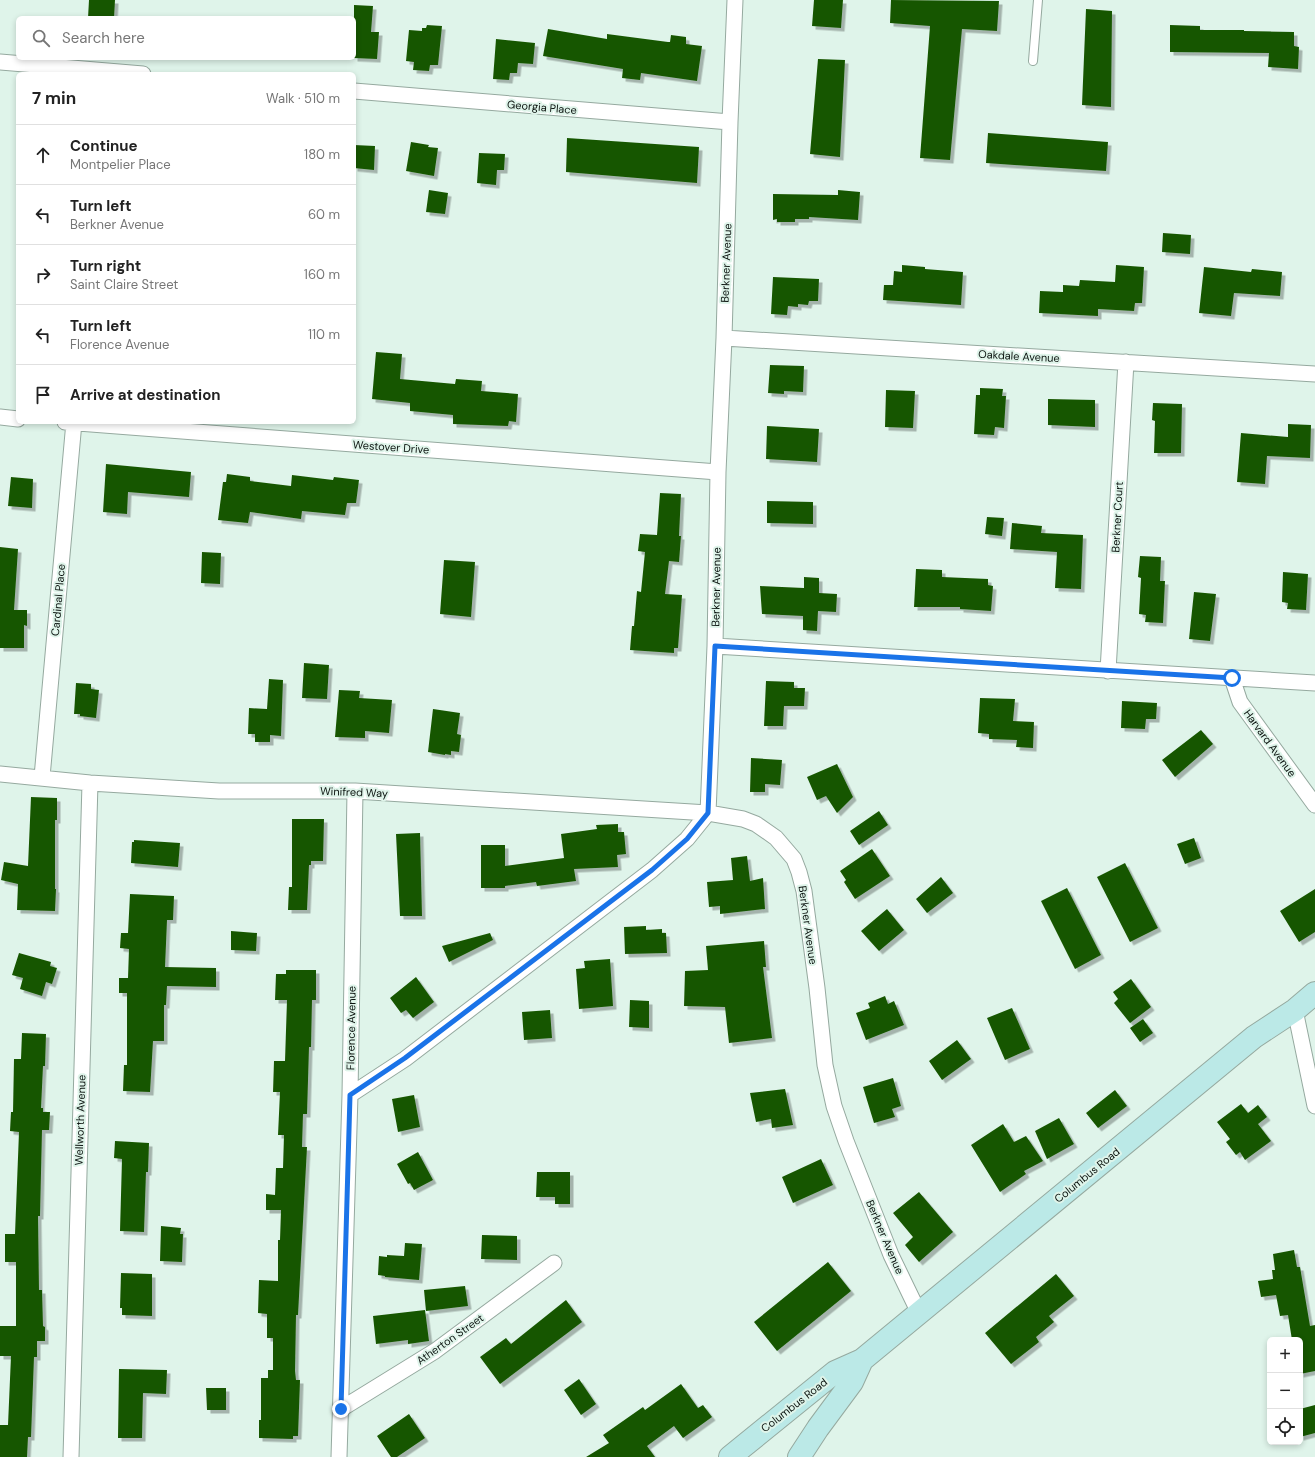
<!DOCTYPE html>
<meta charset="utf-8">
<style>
:root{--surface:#fff;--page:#f6f6f6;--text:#222;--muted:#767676;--line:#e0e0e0}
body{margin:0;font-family:"DM Sans",sans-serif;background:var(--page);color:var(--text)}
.controls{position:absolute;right:12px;bottom:12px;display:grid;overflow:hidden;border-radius:6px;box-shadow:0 2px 6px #0003}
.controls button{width:36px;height:36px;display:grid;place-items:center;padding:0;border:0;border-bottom:1px solid var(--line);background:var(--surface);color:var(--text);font:20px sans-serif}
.stop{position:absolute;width:12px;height:12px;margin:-9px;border:3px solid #1a73e8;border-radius:50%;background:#fff}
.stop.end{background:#1a73e8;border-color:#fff;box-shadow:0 1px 4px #0008}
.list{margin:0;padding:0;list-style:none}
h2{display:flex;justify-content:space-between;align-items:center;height:52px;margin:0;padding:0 16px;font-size:17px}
h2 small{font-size:13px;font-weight:400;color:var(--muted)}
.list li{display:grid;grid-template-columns:26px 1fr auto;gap:12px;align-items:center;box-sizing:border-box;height:60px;padding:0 16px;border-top:1px solid var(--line)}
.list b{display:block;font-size:15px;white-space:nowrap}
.list p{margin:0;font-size:13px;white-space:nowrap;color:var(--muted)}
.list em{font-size:13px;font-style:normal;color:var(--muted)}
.icon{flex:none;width:22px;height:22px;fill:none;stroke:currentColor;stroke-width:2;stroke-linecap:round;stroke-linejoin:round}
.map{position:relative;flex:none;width:1315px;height:1457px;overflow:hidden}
.search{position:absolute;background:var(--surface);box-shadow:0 2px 6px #0003;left:16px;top:16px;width:340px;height:44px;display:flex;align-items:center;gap:10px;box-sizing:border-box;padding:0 14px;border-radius:6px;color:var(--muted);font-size:15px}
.panel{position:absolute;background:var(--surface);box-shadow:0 2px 6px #0003;left:16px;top:72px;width:340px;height:352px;border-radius:6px}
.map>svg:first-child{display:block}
</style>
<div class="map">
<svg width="1315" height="1457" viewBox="0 0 1315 1457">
<defs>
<filter id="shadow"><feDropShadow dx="3.5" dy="3.5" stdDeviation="0" flood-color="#0004"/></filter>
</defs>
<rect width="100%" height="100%" fill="#dff4ea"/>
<path fill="#185700" filter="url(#shadow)" d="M 89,0 L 115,0 L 114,18 L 88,18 Z
M 814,0 L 843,0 L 841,28 L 812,26 Z
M 891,0 L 999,1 L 997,31 L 962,29 L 950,160 L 920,158 L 930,26 L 890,23 Z
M 354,5 L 373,6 L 371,32 L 379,32 L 377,59 L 354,58 Z
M 1086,9 L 1112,11 L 1111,107 L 1082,105 Z
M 427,25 L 442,26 L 438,65 L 430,65 L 429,71 L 413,70 L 414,62 L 406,61 L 409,30 L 422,31 L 422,28 L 426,28 Z
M 1170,25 L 1200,26 L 1200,30 L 1244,30 L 1244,31 L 1294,32 L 1294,46 L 1299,47 L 1298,69 L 1268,67 L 1269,53 L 1170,52 Z
M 548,29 L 607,39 L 607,34 L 668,42 L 670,42 L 671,35 L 686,37 L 686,44 L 702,46 L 697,81 L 641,73 L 640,80 L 622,78 L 623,69 L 543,56 Z
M 496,39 L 535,43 L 533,64 L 518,63 L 517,73 L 510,73 L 509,80 L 493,79 Z
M 818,59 L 845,60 L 840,157 L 810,154 Z
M 988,133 L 1108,142 L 1106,171 L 986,163 Z
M 567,138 L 699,147 L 697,183 L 566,172 Z
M 411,142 L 429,145 L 428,147 L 438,148 L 434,176 L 406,171 Z
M 354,145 L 375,146 L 374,170 L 354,168 Z
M 479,153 L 505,154 L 504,170 L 497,170 L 496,185 L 477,183 Z
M 429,190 L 448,193 L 445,214 L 426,212 Z
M 838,190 L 860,192 L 858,220 L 809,217 L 809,219 L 795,219 L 795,222 L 777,222 L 777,219 L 773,220 L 773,194 L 838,195 Z
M 1163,233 L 1191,235 L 1190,254 L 1162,252 Z
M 902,265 L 925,267 L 925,269 L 963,272 L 961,305 L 883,300 L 884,285 L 893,285 L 894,271 L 902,272 Z
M 1116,265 L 1144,267 L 1142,303 L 1135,303 L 1134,311 L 1098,309 L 1098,316 L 1039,313 L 1040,291 L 1063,292 L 1063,285 L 1079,286 L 1080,280 L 1115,282 Z
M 1204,267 L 1251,272 L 1252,269 L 1282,272 L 1280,296 L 1234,293 L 1231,316 L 1199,313 Z
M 773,277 L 819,279 L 818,301 L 809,301 L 808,305 L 798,304 L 798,307 L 788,306 L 787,315 L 771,314 Z
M 376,352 L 402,354 L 400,379 L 455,384 L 456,379 L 482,381 L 481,391 L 518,394 L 516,422 L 509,421 L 508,426 L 453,424 L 453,415 L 410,411 L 410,403 L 372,399 Z
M 770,365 L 804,366 L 803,392 L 784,391 L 784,394 L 768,393 Z
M 980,388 L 1003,389 L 1002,396 L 1006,396 L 1004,428 L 995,427 L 994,435 L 974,434 L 976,395 L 980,395 Z
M 886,390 L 915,391 L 913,428 L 885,427 Z
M 1048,399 L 1095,400 L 1095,427 L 1048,425 Z
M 1153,403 L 1182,404 L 1181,453 L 1154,453 L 1155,421 L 1152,420 Z
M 1288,424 L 1311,425 L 1310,458 L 1267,456 L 1265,484 L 1237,482 L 1241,433 L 1288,437 Z
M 767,426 L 819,429 L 817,462 L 766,459 Z
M 106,464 L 191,472 L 189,497 L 128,492 L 127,514 L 103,512 Z
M 227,474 L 250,477 L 250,481 L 291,486 L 292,475 L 333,480 L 334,477 L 359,480 L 356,503 L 347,503 L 345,515 L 302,511 L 301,519 L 250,512 L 248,523 L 218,520 L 223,482 L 226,482 Z
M 11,477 L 33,479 L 32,508 L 8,506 Z
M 660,493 L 681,494 L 679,536 L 681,536 L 679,562 L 669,561 L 665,594 L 682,595 L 678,648 L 674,648 L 674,653 L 630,650 L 632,626 L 634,626 L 637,591 L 641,592 L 645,552 L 638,551 L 640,534 L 657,535 Z
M 767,501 L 813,502 L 813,524 L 767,523 Z
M 987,517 L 1004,518 L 1002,536 L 985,534 Z
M 1012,523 L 1042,526 L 1041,533 L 1083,535 L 1081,589 L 1055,588 L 1057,552 L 1010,549 Z
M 0,547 L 18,549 L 14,610 L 27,610 L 27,626 L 24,625 L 24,648 L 0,648 Z
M 202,552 L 221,553 L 220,584 L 201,583 Z
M 1140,556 L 1161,557 L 1160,581 L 1165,581 L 1163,623 L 1145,622 L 1146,615 L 1139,614 L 1141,578 L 1138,577 Z
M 444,560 L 475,562 L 471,617 L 440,614 Z
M 916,569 L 942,570 L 942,577 L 988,579 L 988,585 L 993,586 L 991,611 L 960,609 L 960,607 L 914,607 Z
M 1283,572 L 1308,574 L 1306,610 L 1287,609 L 1288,603 L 1282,602 Z
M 804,577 L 819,578 L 819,593 L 837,594 L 836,612 L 818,611 L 817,631 L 803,630 L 803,616 L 762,614 L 760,586 L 804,588 Z
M 1194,592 L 1216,594 L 1210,641 L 1189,639 Z
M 304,663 L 329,665 L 327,699 L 302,698 Z
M 269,679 L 283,680 L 281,736 L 270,735 L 270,742 L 255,742 L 255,734 L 248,734 L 249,708 L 267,709 Z
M 766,681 L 794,682 L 794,688 L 805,688 L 804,706 L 784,706 L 783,726 L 764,726 Z
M 76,683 L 91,684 L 91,689 L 99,690 L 96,718 L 80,716 L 80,714 L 74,714 Z
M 339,690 L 360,691 L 359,698 L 392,700 L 389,733 L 365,731 L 365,738 L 335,737 Z
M 980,698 L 1015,699 L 1013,721 L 1034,722 L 1033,748 L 1016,747 L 1017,740 L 989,739 L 989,734 L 978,733 Z
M 1122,701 L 1157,703 L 1156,719 L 1146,719 L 1145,729 L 1121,728 Z
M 433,709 L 460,713 L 457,734 L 461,735 L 459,752 L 451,751 L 451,755 L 445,754 L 445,755 L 428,752 Z
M 1201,730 L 1213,744 L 1175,777 L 1162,760 Z
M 751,758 L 782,760 L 780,785 L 765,784 L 765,792 L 750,792 Z
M 837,764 L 853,797 L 837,813 L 826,796 L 817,800 L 807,777 Z
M 31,797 L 57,798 L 57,820 L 55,820 L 55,889 L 56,889 L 55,911 L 17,910 L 18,884 L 1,880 L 4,862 L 28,866 Z
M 879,811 L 888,825 L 859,845 L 850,831 Z
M 292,819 L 324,819 L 323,861 L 311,861 L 311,865 L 309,865 L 307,910 L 288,910 L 289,887 L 292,887 Z
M 618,824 L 618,832 L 624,832 L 626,854 L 617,855 L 618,867 L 574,869 L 576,881 L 537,886 L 536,882 L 505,886 L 505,888 L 481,888 L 481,845 L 505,845 L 505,866 L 564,858 L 561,834 L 597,829 L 596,825 Z
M 420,833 L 422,916 L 400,916 L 396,834 Z
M 1194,838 L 1201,858 L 1185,864 L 1177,844 Z
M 134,840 L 180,843 L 178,867 L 131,863 L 132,842 L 134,842 Z
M 872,849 L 890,876 L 855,899 L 844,882 L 846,880 L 840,871 Z
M 747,856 L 750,881 L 763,878 L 765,909 L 720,914 L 720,906 L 709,907 L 707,882 L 733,880 L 731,858 Z
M 1125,863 L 1158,928 L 1130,942 L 1097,877 Z
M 941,877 L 953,893 L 927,913 L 916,899 Z
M 1067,888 L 1101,955 L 1075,969 L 1041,901 Z
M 1315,889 L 1315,932 L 1299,942 L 1280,911 Z
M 130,894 L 174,896 L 173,920 L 167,920 L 165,967 L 216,968 L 216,987 L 167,986 L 166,1005 L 164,1005 L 164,1041 L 153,1041 L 150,1092 L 123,1091 L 124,1065 L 127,1065 L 127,993 L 119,993 L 119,978 L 128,978 L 129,949 L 120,948 L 121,933 L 128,933 Z
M 887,909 L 904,930 L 879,951 L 861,931 Z
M 646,926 L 646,930 L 662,929 L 662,933 L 666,933 L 667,953 L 625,954 L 624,927 Z
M 231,931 L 257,933 L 256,951 L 231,950 Z
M 490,933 L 493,940 L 449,962 L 442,946 Z
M 764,941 L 766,967 L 763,967 L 772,1038 L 729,1043 L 725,1007 L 684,1006 L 685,971 L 708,970 L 706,946 Z
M 19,953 L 51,962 L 50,966 L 57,968 L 52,984 L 46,982 L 42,996 L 20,989 L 23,978 L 12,975 Z
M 610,959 L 613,1006 L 579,1009 L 576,969 L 585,968 L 584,961 Z
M 286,970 L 316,970 L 316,1000 L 312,1000 L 311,1047 L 309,1047 L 307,1114 L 303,1114 L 302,1147 L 307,1147 L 298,1315 L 296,1315 L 295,1371 L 296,1380 L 300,1380 L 298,1436 L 293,1436 L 293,1439 L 259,1438 L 259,1420 L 261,1420 L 261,1378 L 268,1378 L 268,1370 L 273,1370 L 273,1338 L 267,1338 L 267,1314 L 258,1313 L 259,1280 L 278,1281 L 278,1240 L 280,1240 L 281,1210 L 266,1210 L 266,1194 L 275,1195 L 276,1168 L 283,1168 L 284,1135 L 278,1135 L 280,1092 L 273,1092 L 274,1061 L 285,1061 L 287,1000 L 275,1000 L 276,974 L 286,974 Z
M 416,977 L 434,1002 L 413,1018 L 406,1010 L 401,1013 L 390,998 Z
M 1131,979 L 1151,1007 L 1130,1023 L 1114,1003 L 1118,999 L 1113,992 Z
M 885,996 L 888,1004 L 894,1001 L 904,1025 L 866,1040 L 856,1013 L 870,1008 L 868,1003 Z
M 630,1000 L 649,1001 L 649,1028 L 629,1027 Z
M 1012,1008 L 1030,1049 L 1005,1060 L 987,1018 Z
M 550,1010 L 552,1038 L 524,1040 L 522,1012 Z
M 1143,1019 L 1153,1033 L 1140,1042 L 1130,1028 Z
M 22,1033 L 46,1034 L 45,1066 L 43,1066 L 41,1108 L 43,1108 L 43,1112 L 50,1112 L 49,1130 L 42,1130 L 40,1216 L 38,1216 L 39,1290 L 42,1290 L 43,1326 L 45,1327 L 45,1341 L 37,1341 L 37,1357 L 34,1357 L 31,1437 L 28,1437 L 27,1457 L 0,1457 L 0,1425 L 8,1425 L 11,1356 L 0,1356 L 0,1326 L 16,1326 L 16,1262 L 5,1262 L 5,1234 L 15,1234 L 19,1132 L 10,1131 L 11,1112 L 13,1112 L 14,1059 L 21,1059 Z
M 957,1040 L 971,1059 L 942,1080 L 929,1061 Z
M 893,1078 L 901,1106 L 892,1109 L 895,1117 L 874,1123 L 863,1087 Z
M 785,1089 L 793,1125 L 772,1128 L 771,1119 L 756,1122 L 750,1093 Z
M 1115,1090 L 1127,1106 L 1098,1128 L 1086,1113 Z
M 414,1095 L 420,1127 L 398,1132 L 392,1099 Z
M 1241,1104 L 1248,1113 L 1258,1105 L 1267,1117 L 1258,1124 L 1271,1141 L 1245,1160 L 1240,1152 L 1236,1155 L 1226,1142 L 1230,1139 L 1217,1122 Z
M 1059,1118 L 1074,1144 L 1047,1159 L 1035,1131 Z
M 1003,1124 L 1014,1142 L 1026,1136 L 1043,1161 L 1024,1171 L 1026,1174 L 1000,1192 L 971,1145 Z
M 115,1141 L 149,1143 L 148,1172 L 146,1172 L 144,1232 L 120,1231 L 122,1159 L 114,1158 Z
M 418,1152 L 433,1180 L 414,1190 L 410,1183 L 408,1184 L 397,1164 Z
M 821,1159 L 833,1185 L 793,1203 L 782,1177 Z
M 537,1172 L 570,1172 L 570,1204 L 555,1204 L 555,1197 L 536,1197 Z
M 919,1192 L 953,1232 L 919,1262 L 905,1245 L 913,1237 L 893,1213 Z
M 161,1226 L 181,1228 L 180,1234 L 183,1234 L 182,1262 L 160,1261 Z
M 482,1235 L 517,1236 L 517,1260 L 481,1259 Z
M 405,1243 L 422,1244 L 419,1280 L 385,1277 L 385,1276 L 378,1275 L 379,1256 L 387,1257 L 387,1255 L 404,1256 Z
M 1294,1250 L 1297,1267 L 1300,1267 L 1310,1326 L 1315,1325 L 1315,1371 L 1300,1374 L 1300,1340 L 1292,1340 L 1288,1315 L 1280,1316 L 1276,1295 L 1261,1297 L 1258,1281 L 1273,1279 L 1272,1270 L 1275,1270 L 1273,1254 Z
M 828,1262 L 851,1291 L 777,1351 L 754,1322 Z
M 121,1273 L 152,1274 L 152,1316 L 122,1315 L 122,1308 L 120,1308 Z
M 1056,1274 L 1074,1296 L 1049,1316 L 1054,1322 L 1036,1337 L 1039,1342 L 1011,1364 L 985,1333 Z
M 465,1286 L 468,1306 L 426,1311 L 424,1290 Z
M 566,1300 L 582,1322 L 500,1384 L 480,1357 L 506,1338 L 511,1344 Z
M 425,1310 L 429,1341 L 408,1344 L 408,1340 L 376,1344 L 373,1316 Z
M 119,1369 L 167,1370 L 166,1394 L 143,1393 L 142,1438 L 118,1438 Z
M 579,1379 L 596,1404 L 581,1415 L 564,1390 Z
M 681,1384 L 698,1408 L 703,1405 L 712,1417 L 683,1438 L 674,1426 L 647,1446 L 655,1457 L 586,1457 L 609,1443 L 603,1435 L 643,1407 L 645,1410 Z
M 206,1388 L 226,1388 L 226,1410 L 207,1410 Z
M 1315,1405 L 1315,1433 L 1300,1437 L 1300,1409 Z
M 409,1414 L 425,1438 L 397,1457 L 391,1457 L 377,1436 Z"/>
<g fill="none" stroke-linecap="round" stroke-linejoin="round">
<defs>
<path id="lane" d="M 1033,61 L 1038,0"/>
<path id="street" d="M 0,62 L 143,74
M 354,91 L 730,122
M 724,338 L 1315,374
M 0,417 L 18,419
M 65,422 L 718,472
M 715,646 L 1315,683
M 1108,671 L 1126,362
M 1232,678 L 1240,702 L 1315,805
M 0,774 L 90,783 L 219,791 L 355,791 L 708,813 L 743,819 L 756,824 L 776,838 L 794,859 L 799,872 L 804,891 L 817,988 L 825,1065 L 834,1106 L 846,1141 L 891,1255 L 919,1313
M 42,777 L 74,422
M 708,813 L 715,646 L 718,472 L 724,338 L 730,122 L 735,0
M 1295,1010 L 1315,1106
M 350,1095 L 405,1059 L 652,870 L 687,839 L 708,813
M 341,1409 L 435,1351 L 554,1263
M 71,1457 L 90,783
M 339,1457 L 350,1095 L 355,791"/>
<path id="secondary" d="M 730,1457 L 835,1372 L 862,1360 L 1254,1037 L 1295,1010 L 1315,993
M 799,1457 L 818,1428 L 852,1382 L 862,1360"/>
</defs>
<use href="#lane" stroke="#95a99f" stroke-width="10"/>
<use href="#street" stroke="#95a99f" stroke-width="17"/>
<use href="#secondary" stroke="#95a99f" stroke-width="24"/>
<use href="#lane" stroke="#fff" stroke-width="8"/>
<use href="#street" stroke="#fff" stroke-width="15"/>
<use href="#secondary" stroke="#bbe9e7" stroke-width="22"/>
</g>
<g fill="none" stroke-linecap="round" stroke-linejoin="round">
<path stroke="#1a73e8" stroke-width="5" d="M 341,1409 L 350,1095 L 405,1058 L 652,870 L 687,839 L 708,813 L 715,646 L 1232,678"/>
</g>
<g text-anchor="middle" stroke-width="4" stroke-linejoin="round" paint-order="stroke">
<g font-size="11" fill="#0a120e" stroke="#dff4ea">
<text transform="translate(542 107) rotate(5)" y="4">Georgia Place</text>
<text transform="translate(726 263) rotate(-88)" y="4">Berkner Avenue</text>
<text transform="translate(1019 356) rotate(3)" y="4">Oakdale Avenue</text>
<text transform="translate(391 447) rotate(4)" y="4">Westover Drive</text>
<text transform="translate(1117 517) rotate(-87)" y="4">Berkner Court</text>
<text transform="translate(716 587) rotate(-89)" y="4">Berkner Avenue</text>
<text transform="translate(58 600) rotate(-85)" y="4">Cardinal Place</text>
<text transform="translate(1270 743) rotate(54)" y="4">Harvard Avenue</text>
<text transform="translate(354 792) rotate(2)" y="4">Winifred Way</text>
<text transform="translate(808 925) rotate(82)" y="4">Berkner Avenue</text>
<text transform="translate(351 1028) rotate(-89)" y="4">Florence Avenue</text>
<text transform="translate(80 1120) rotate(-88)" y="4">Wellworth Avenue</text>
<text transform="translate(1087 1175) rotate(-39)" y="4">Columbus Road</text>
<text transform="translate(885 1237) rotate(67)" y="4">Berkner Avenue</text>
<text transform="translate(450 1339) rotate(-35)" y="4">Atherton Street</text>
<text transform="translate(794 1405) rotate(-38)" y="4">Columbus Road</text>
</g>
</g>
</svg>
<div class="controls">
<button>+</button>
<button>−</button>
<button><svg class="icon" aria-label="locate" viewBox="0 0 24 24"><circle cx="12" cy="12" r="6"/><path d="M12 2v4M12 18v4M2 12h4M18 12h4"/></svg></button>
</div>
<div class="stop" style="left:1232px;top:678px"></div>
<div class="stop end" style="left:341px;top:1409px"></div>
<div class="search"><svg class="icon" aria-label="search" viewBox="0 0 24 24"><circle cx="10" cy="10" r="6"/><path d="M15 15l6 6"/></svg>Search here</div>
<section class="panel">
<h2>7 min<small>Walk · 510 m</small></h2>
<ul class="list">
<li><svg class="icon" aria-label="ahead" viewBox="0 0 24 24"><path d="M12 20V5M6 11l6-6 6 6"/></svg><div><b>Continue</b><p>Montpelier Place</p></div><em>180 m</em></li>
<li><svg class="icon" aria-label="left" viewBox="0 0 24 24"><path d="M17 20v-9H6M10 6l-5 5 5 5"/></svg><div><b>Turn left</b><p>Berkner Avenue</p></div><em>60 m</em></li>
<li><svg class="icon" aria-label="right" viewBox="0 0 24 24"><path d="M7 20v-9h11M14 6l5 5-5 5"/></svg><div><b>Turn right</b><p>Saint Claire Street</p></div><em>160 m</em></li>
<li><svg class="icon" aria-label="left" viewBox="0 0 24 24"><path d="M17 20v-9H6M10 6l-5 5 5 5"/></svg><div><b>Turn left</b><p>Florence Avenue</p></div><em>110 m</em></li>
<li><svg class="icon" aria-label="arrive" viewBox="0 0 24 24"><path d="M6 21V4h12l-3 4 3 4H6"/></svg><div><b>Arrive at destination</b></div></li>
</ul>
</section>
</div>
